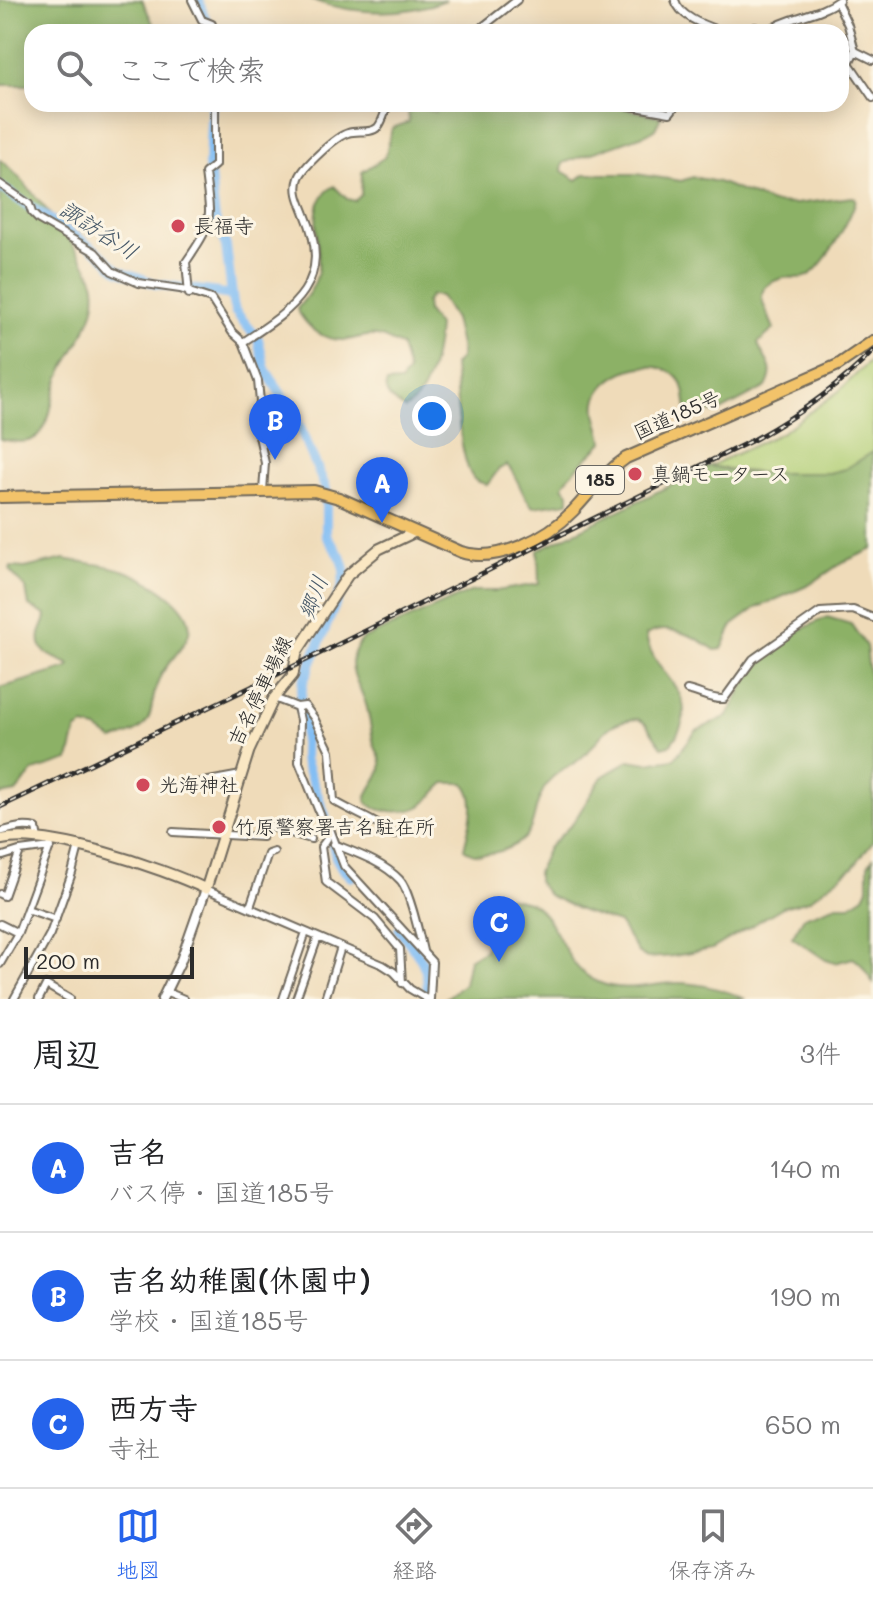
<!DOCTYPE html>
<html lang="ja">
<meta charset="utf-8">
<style>
:root{--surface:#fff;--page:#f6f6f6;--text:#202124;--muted:#757577;--line:#e0e0e0;--accent:#2563eb}
body{margin:0;font-family:Mali,"Klee One",sans-serif;background:var(--page);color:var(--text)}
.scale{position:absolute;left:24px;bottom:20px;width:170px;box-sizing:border-box;padding-left:8px;border:4px solid #2b2b2b;border-top:0;font-size:22px;line-height:28px;white-space:nowrap;color:#2b2b2b;-webkit-text-stroke:6px #fcf5e5;paint-order:stroke}
.you{position:absolute;left:432px;top:416px;width:28px;height:28px;margin:-20px;border:6px solid #fff;border-radius:50%;background:#1a73e8;box-shadow:0 0 0 12px #1a73e833}
.badge{display:grid;place-items:center;width:52px;height:52px;border-radius:50%;background:var(--accent);color:#fff;font-size:26px;font-weight:700}
.pin{position:absolute;translate:-50% -66px;filter:drop-shadow(0 2px 4px #0008)}
.pin::after{content:'';position:absolute;top:42px;width:28px;height:24px;background:inherit;clip-path:polygon(0 0,100% 0,50% 100%)}
.list{margin:0;padding:0;list-style:none}
h2{display:flex;justify-content:space-between;align-items:center;height:104px;margin:0;padding:0 32px;font-size:34px}
h2 small{font-size:26px;font-weight:400;color:var(--muted)}
.list li{display:grid;grid-template-columns:52px 1fr auto;gap:24px;align-items:center;box-sizing:border-box;height:128px;padding:0 32px;border-top:2px solid var(--line)}
.list b{display:block;font-size:30px;white-space:nowrap}
.list p{margin:0;font-size:26px;white-space:nowrap;color:var(--muted)}
.list em{font-size:26px;font-style:normal;color:var(--muted)}
.icon{flex:none;width:44px;height:44px;fill:none;stroke:currentColor;stroke-width:2;stroke-linecap:round;stroke-linejoin:round}
.map{position:relative;flex:none;width:873px;height:999px;overflow:hidden}
.search{position:absolute;background:var(--surface);box-shadow:0 4px 20px #0003;left:24px;right:24px;top:24px;height:88px;display:flex;align-items:center;gap:20px;box-sizing:border-box;padding:0 28px;border-radius:24px;color:var(--muted);font-size:30px}
.sheet{height:488px;background:var(--surface)}
nav{display:flex;justify-content:space-around;align-items:center;box-sizing:border-box;height:112px;border-top:2px solid var(--line);background:var(--surface);font-size:22px;color:var(--muted)}
nav a{display:grid;justify-items:center;gap:4px}
nav .on{color:var(--accent)}
.map>svg:first-child{display:block}
</style>
<div class="map">
<svg width="873" height="999" viewBox="0 0 873 999">
<rect width="100%" height="100%" fill="#fcf5e5"/>
<filter id="ink" filterUnits="userSpaceOnUse"><feTurbulence type="fractalNoise" baseFrequency=".0125" numOctaves="2"/><feDisplacementMap in="SourceGraphic" scale="16" xChannelSelector="R" yChannelSelector="G"/><feConvolveMatrix kernelMatrix="1 2 1 2 8 2 1 2 1" color-interpolation-filters="sRGB"/></filter>
<filter id="wash" filterUnits="userSpaceOnUse"><feTurbulence type="fractalNoise" baseFrequency=".006" numOctaves="4" result="noise"/><feDisplacementMap in="SourceGraphic" scale="32" xChannelSelector="R" yChannelSelector="G"/><feGaussianBlur stdDeviation="1.8" result="paint"/><feColorMatrix in="noise" values="0 0 0 0 0 0 0 0 0 0 0 0 0 0 0 0 0 1.4 0 .05"/><feComposite in="paint" operator="in"/></filter>
<g filter="url(#wash)">
<rect width="100%" height="100%" fill="#efdbb9"/>
<path fill="#b0ce75" stroke="#6e7c50" stroke-width="2" d="M 873,358 L 873,452 C 865,459 856,465 846,469 C 819,480 740,472 710,466 L 781,433 L 839,391 Z"/>
<path fill="#8cb166" stroke="#5c6e48" stroke-width="2" d="M 0,0 L 142,0 L 157,32 L 32,32 L 32,85 L 0,85 Z
M 310,0 L 446,0 C 402,17 355,14 310,0 Z
M 440,104 L 606,104 L 661,117 L 655,129 L 646,134 L 563,163 L 562,171 L 577,180 L 585,174 L 636,174 L 681,181 L 693,177 L 718,182 L 772,203 L 795,204 L 853,197 L 856,199 C 852,216 822,272 805,277 C 798,279 788,276 780,279 C 748,289 767,309 774,329 L 758,343 C 763,361 778,365 766,387 L 717,413 L 687,409 C 685,401 686,391 682,384 C 664,352 608,368 597,398 C 592,412 602,429 603,442 C 593,453 566,476 563,486 L 569,493 L 569,502 L 533,507 C 520,495 519,477 507,465 L 499,469 L 487,485 C 483,483 479,482 475,480 C 459,466 456,388 454,365 L 460,359 L 461,350 L 454,319 L 440,296 L 431,295 L 426,302 L 427,312 L 438,326 C 436,352 430,395 405,409 C 396,403 381,394 387,383 L 400,382 L 408,372 L 401,346 C 393,343 385,337 376,336 C 364,334 355,340 344,340 C 322,341 306,326 297,309 C 307,296 316,286 318,270 C 322,240 304,204 334,186 L 347,199 L 355,201 L 361,195 L 362,172 L 385,157 L 392,128 L 409,122 L 408,109 L 411,106 L 435,112 Z
M 0,160 C 20,173 92,263 95,286 C 100,321 69,351 58,382 C 51,399 52,419 40,434 C 30,445 13,442 0,439 Z
M 873,452 L 873,549 L 843,562 L 809,585 L 756,608 L 733,625 L 722,649 L 715,650 C 697,637 668,622 646,635 C 652,678 710,694 670,745 L 662,747 L 646,724 L 638,719 C 602,721 604,738 580,759 C 570,767 558,770 550,780 C 523,814 548,839 493,853 C 482,855 473,856 464,849 C 468,829 480,799 464,783 L 445,783 C 437,790 429,800 421,806 C 407,814 375,814 366,801 C 367,787 384,776 381,762 C 380,756 376,750 374,744 C 371,732 370,720 367,708 C 361,683 339,665 363,639 L 472,591 L 496,591 L 539,584 L 538,550 L 710,466 L 742,473 L 829,473 L 845,469 Z
M 64,559 C 84,563 106,564 125,571 C 147,578 199,607 188,636 C 182,651 167,662 160,677 C 144,713 163,726 113,740 L 97,729 L 84,726 L 76,731 L 69,760 L 33,771 L 16,792 L 0,795 L 0,688 L 68,668 L 70,665 C 56,657 36,655 40,634 C 42,626 46,623 46,615 L 29,606 L 26,588 L 10,571 L 11,567 L 25,568 Z
M 827,617 L 851,624 L 866,646 L 873,709 L 873,841 L 853,867 L 809,900 L 783,907 L 712,949 L 674,956 L 647,958 L 639,954 L 619,923 L 582,911 L 548,895 L 537,881 L 537,873 L 548,848 L 573,823 L 602,777 L 630,760 L 647,763 L 674,759 L 696,731 L 728,716 L 758,657 L 796,632 Z
M 873,858 L 873,983 L 860,963 L 853,958 L 835,963 L 826,960 L 792,937 L 804,917 L 837,905 L 850,905 L 864,896 L 868,888 L 868,865 Z
M 507,897 C 519,900 533,901 541,911 C 565,936 563,966 598,982 C 623,994 652,983 678,983 C 699,983 726,990 745,999 L 445,999 L 464,984 L 469,959 L 485,950 L 488,942 C 479,924 485,899 507,897 Z"/>
<g fill="none" stroke-linecap="round" stroke-linejoin="round">
<path stroke="#82bef4" stroke-width="10" d="M 198,0 L 210,32
M 212,104 L 209,166 L 212,194 L 215,219 L 226,246 L 233,303 L 235,311 L 258,339 L 265,369 L 296,418 L 326,489 L 326,535 L 342,559 L 345,569 L 342,588 L 303,682 L 300,703 L 305,722 L 304,759 L 325,815 L 336,857 L 342,868 L 351,877
M 0,187 L 99,252 L 118,270 L 156,284 L 232,295
M 399,930 C 418,952 433,969 426,999"/>
</g>
</g>
<g filter="url(#ink)">
<g fill="none" stroke-linecap="round" stroke-linejoin="round">
<defs>
<path id="minor" d="M 192,0 L 202,20 L 212,24 L 213,32
M 675,0 C 680,18 707,26 723,32
M 837,2 L 848,25 L 855,51 L 849,63
M 767,31 C 789,16 818,16 839,0
M 476,32 L 517,0
M 737,32 L 755,27 L 767,31
M 855,51 L 873,60
M 849,63 L 873,98
M 619,104 L 670,113 L 677,104
M 0,184 L 29,204 L 32,213 L 39,220 L 95,252 L 112,271 L 139,283 L 180,289 L 211,299 L 232,332 L 243,342 L 258,381 L 260,402 L 257,427 L 265,463 L 263,491
M 189,294 L 186,262 C 214,221 211,222 205,173 L 215,165 L 215,104
M 243,342 C 295,308 334,282 305,214 C 301,203 294,191 299,178 C 303,167 336,136 348,133 C 357,130 371,134 378,127 C 383,121 385,111 388,104
M 687,690 C 701,693 711,700 724,699 L 753,659 L 820,612 L 853,610 L 873,618
M 274,698 L 297,707 L 305,706 L 314,718 L 330,751 L 334,801 C 354,813 377,821 394,835
M 297,707 L 300,720 L 299,762 L 326,829 L 327,839 L 321,847 L 326,882 L 375,919 L 400,949 L 402,983
M 171,788 L 241,775
M 326,825 L 330,829 L 344,866 L 432,962 L 430,999
M 0,832 C 14,828 22,825 36,828 L 38,839
M 173,832 L 262,837 L 267,826 L 311,839
M 334,844 C 356,853 383,862 400,880 C 409,889 420,937 423,951
M 0,857 L 19,851
M 206,889 L 383,965 L 394,972 L 410,989 L 427,999
M 0,894 L 4,896 L 20,851 L 51,847
M 250,907 L 268,854 L 274,852
M 27,909 L 56,919
M 0,924 L 18,933
M 0,964 L 18,933 L 52,841
M 167,992 L 184,999
M 14,999 L 50,934 L 72,873 L 79,846
M 39,999 L 46,985 L 70,999
M 283,999 L 306,932
M 296,999 L 318,937
M 325,999 L 341,947"/>
<path id="tertiary" d="M 162,999 L 181,960 L 206,889"/>
<path id="secondary" d="M 0,840 C 46,828 162,868 206,889 L 249,751 L 274,698 L 293,675 L 297,652 L 348,575 L 379,549 L 415,532"/>
<path id="trunk" d="M 0,497 L 314,491 L 339,498 L 461,552 C 497,564 548,537 573,511 C 591,492 604,473 626,458 L 838,365 L 873,341"/>
</defs>
<use href="#minor" stroke="#70695d" stroke-width="10"/>
<use href="#tertiary" stroke="#70695d" stroke-width="12"/>
<use href="#secondary" stroke="#70695d" stroke-width="13"/>
<use href="#trunk" stroke="#70695d" stroke-width="14"/>
<use href="#minor" stroke="#fff" stroke-width="6"/>
<use href="#tertiary" stroke="#fff" stroke-width="8"/>
<use href="#secondary" stroke="#fae7c3" stroke-width="9"/>
<use href="#trunk" stroke="#f2c36a" stroke-width="10"/>
<defs>
<path id="rail" d="M 0,807 L 276,675 L 755,439 C 798,415 839,387 873,351"/>
</defs>
<use href="#rail" stroke="#2b2b2b" stroke-width="5"/>
<use href="#rail" stroke="#fcf5e5" stroke-width="2" stroke-dasharray="6" stroke-linecap="butt"/>
</g>
</g>
<g fill="#d1495b" stroke="#fcf5e5" stroke-width="3">
<circle cx="178" cy="226" r="8"/>
<circle cx="635" cy="474" r="8"/>
<circle cx="143" cy="785" r="8"/>
<circle cx="219" cy="827" r="8"/>
</g>
<g text-anchor="middle" stroke-width="6" stroke-linejoin="round" paint-order="stroke">
<rect fill="#fcf5e5" stroke="#6a6863" stroke-width="2" x="576" y="466" width="48" height="28" rx="6"/>
<g font-size="18" font-weight="bold" fill="#2b2b2b">
<text x="600" y="486">185</text>
</g>
<g font-size="20" fill="#2b2b2b" stroke="#fcf5e5" text-anchor="start">
<text x="194" y="233">長福寺</text>
<text x="651" y="481">真鍋モータース</text>
<text x="159" y="792">光海神社</text>
<text x="235" y="834">竹原警察署吉名駐在所</text>
</g>
<g font-size="20" fill="#2b2b2b" stroke="#fcf5e5">
<text transform="translate(677 415) rotate(-24)" y="7">国道185号</text>
<text transform="translate(260 691) rotate(-64)" y="7">吉名停車場線</text>
</g>
<g font-size="22" font-style="italic" fill="#455767" stroke="#fcf5e5">
<text transform="translate(99 230) rotate(33)" y="8">諏訪谷川</text>
<text transform="translate(313 597) rotate(-69)" y="8">郷川</text>
</g>
</g>
</svg>
<div class="scale">200 m</div>
<div class="you"></div>
<div class="pin badge" style="left:382px;top:523px">A</div>
<div class="pin badge" style="left:275px;top:460px">B</div>
<div class="pin badge" style="left:499px;top:962px">C</div>
<div class="search"><svg class="icon" aria-label="search" viewBox="0 0 24 24"><circle cx="10" cy="10" r="6"/><path d="M15 15l6 6"/></svg>ここで検索</div>
</div>
<section class="sheet">
<h2>周辺<small>3件</small></h2>
<ul class="list">
<li><span class="badge">A</span><div><b>吉名</b><p>バス停 · 国道185号</p></div><em>140 m</em></li>
<li><span class="badge">B</span><div><b>吉名幼稚園(休園中)</b><p>学校 · 国道185号</p></div><em>190 m</em></li>
<li><span class="badge">C</span><div><b>西方寺</b><p>寺社</p></div><em>650 m</em></li>
</ul>
</section>
<nav>
<a class="on"><svg class="icon" aria-label="map" viewBox="0 0 24 24"><path d="M3 6l6-2 6 2 6-2v14l-6 2-6-2-6 2zM9 4v14M15 6v14"/></svg>地図</a>
<a><svg class="icon" aria-label="directions" viewBox="0 0 24 24"><path d="M12 3l9 9-9 9-9-9zM9 14v-3h6M13 9l2 2-2 2"/></svg>経路</a>
<a><svg class="icon" aria-label="saved" viewBox="0 0 24 24"><path d="M7 4h10v16l-5-4-5 4z"/></svg>保存済み</a>
</nav>
